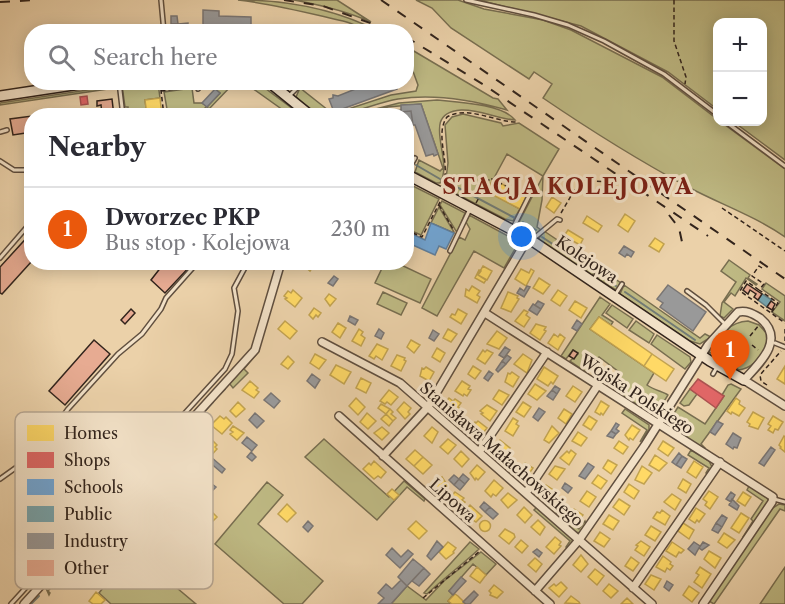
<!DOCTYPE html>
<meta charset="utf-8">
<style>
:root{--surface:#fff;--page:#f2f2f3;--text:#2b2b33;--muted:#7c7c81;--line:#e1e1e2;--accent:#ea580c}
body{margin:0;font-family:"Libre Caslon Text",serif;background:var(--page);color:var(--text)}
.controls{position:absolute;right:18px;top:18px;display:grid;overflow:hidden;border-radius:12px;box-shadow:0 3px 15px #0003}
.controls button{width:54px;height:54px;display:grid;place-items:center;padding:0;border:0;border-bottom:2px solid var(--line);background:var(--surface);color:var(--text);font:30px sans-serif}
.you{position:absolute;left:522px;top:237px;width:21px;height:21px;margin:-15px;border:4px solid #fff;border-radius:50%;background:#1a73e8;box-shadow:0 0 0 9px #1a73e833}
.badge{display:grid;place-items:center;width:39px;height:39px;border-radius:50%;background:var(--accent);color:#fff;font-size:20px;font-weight:700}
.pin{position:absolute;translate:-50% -50px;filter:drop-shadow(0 2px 3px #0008)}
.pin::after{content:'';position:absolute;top:32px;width:21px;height:18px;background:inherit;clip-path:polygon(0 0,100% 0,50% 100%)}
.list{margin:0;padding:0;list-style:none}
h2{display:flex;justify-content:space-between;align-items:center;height:78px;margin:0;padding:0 24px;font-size:26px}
h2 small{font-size:20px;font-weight:400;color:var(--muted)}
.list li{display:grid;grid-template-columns:39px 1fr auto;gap:18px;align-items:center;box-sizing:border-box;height:84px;padding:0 24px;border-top:2px solid var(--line)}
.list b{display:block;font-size:22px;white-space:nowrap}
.list p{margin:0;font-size:20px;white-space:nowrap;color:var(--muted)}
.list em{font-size:20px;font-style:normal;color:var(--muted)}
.icon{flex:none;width:33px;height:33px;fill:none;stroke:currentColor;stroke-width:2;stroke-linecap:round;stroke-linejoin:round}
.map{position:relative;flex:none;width:785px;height:604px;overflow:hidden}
.search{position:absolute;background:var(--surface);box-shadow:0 3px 15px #0003;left:24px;top:24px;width:390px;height:66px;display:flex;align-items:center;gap:15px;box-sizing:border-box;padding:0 21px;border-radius:24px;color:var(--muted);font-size:22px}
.panel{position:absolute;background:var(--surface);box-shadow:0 3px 15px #0003;left:24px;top:108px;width:390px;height:162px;border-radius:24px}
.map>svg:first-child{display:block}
</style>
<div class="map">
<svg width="785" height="604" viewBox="0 0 785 604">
<rect width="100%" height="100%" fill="#ebd1a9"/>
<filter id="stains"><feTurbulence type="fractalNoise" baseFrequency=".00333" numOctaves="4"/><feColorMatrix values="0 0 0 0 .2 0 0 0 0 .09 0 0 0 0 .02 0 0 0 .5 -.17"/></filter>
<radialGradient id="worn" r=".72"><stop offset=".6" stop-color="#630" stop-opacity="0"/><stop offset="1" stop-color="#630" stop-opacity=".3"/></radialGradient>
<path fill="#beb983" stroke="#786e50" stroke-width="1.5" d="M 238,0 C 287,0 335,9 378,31 C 365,32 356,24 343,21 C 308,13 274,4 238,0 Z
M 294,0 L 337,0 L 371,22 C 346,11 321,5 294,0 Z
M 416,0 L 458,0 L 484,9 L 543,20 L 571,30 L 662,77 L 717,119 L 718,122 L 721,122 L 785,169 L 785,237 C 755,216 720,204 688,187 C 638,160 590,130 543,98 L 552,84 L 534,72 L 529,79 L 451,28 L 432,8 Z
M 479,0 L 785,0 L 785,160 L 734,122 L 762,122 L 762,22 L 718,22 L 717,109 L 668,72 L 581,26 Z
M 407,47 L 493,98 L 498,99 L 507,110 C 472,100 435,93 398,99 C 374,103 344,118 322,116 C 313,115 301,103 296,97 L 300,88 L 333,114 L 391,95 L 416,91 L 418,85 L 407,55 Z
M 138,83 L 158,83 L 160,98 L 145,100 L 147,115 L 128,115 L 128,107 L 125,107 L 122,85 Z
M 163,83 L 192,83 L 192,86 L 164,90 Z
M 199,83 L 234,83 L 209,109 L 207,107 L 220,93 L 215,89 Z
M 245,83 L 258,83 L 301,115 L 290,115 Z
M 114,86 L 114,88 L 0,105 L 0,103 Z
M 192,88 L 194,103 L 202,103 L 207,106 L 198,115 L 168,115 L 164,92 Z
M 437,100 C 457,102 503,104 515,120 C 497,119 479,109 461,110 C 418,113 455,159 440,183 L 436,183 L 415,172 L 419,160 L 440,171 L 443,168 L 421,104 L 388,107 L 356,115 L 348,116 L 399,103 Z
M 463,114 L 501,123 L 503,126 L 519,123 L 559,149 L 543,176 L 542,200 L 537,227 L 541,230 L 535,235 L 520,228 L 518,224 L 543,176 L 507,154 L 487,191 L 520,209 L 513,221 L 505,219 L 447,189 L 445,186 L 448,163 L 445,125 L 452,117 Z
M 407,183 L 439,199 L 421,235 L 407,229 Z
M 442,201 L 465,213 L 458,231 L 456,231 L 440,205 Z
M 439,207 L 454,232 L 454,233 L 431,223 Z
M 469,215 L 519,242 L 504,268 L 474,251 L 437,316 L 422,308 L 459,237 L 465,240 L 470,229 L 466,222 Z
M 544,231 L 599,268 L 596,273 L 591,275 L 539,241 L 539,238 Z
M 729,260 L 750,275 L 748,278 L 757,284 L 756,285 L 746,278 L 735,296 L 731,293 L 724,302 L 733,309 L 724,318 L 720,316 L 722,303 L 736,282 L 721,271 Z
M 385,262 L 397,263 L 431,279 L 420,303 L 375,283 Z
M 602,270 L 621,283 L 616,290 L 598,279 Z
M 766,283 L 785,296 L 785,321 L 772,312 L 780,302 L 762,289 Z
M 624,285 L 700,338 L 705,334 L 711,337 L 700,344 L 690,341 L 620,294 Z
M 383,292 L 407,303 L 401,315 L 377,304 Z
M 600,297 L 610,304 L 602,315 L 613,322 L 611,325 L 599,317 L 590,329 L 654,373 L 647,385 C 654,390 664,392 668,395 L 655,416 L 609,387 L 619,372 L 599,357 L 586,372 L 570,361 L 578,354 L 573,350 L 566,359 L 561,356 Z
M 612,305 L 633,319 L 627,328 L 606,313 Z
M 636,321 L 654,334 L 649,343 L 629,330 Z
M 748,321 L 759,325 L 769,336 C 765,354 755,367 739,370 L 709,352 L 710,349 C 719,335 730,322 748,321 Z
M 657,335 L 690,357 L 691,362 L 685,369 L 651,344 Z
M 258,350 L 259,351 L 244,369 L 248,373 L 233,388 L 229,383 Z
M 731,384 L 741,389 L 701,444 L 705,448 L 704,449 L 668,427 L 669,424 L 668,423 L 678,407 L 705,424 L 724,396 L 722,395 L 728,385 Z
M 690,389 L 697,394 L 689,405 L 684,406 L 680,403 Z
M 625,409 L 649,425 L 649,430 L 640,442 L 647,430 L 622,413 Z
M 324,439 L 389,497 L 404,481 L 425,499 L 424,501 L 407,487 L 377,520 L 305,457 Z
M 691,450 L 709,461 L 712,467 L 708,474 L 706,473 L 709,468 L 688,455 Z
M 267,482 L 283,495 L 258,524 L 323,581 L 302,604 L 284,604 L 215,544 Z
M 749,486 L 767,498 L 769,502 L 745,538 L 743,537 L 753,521 L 751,519 L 763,501 L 747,490 Z
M 547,503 L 556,511 L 556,513 L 579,529 L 585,521 L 586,524 L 580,533 L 575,532 L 544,506 Z
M 779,504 L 785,505 L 785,511 L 780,509 L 714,604 L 709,601 L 771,509 Z
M 537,507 L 571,537 L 573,542 L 567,549 L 566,547 L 570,541 L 534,510 Z
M 119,508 L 121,510 L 96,539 L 144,579 L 175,547 L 191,561 L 171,583 L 196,604 L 111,604 L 99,593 L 111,578 L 83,553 L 73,564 L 68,560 L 87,538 L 94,542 L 96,538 L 91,533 L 114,509 Z
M 470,542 L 479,549 C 462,565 444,578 427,594 L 424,593 Z
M 481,552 L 496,564 L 486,575 L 473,564 L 449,591 L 453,595 L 448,601 L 452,604 L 391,604 L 407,586 L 426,600 L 444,581 Z
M 60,567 L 65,573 L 48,591 L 50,593 L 49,595 L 45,586 Z
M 785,567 L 785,604 L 760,604 Z"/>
<path fill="#ffd966" stroke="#c2a350" stroke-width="1.5" d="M 160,98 L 162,116 L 147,116 L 145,100 Z
M 493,179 L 526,197 L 520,209 L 487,192 Z
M 552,197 L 561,203 L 554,213 L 546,207 Z
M 625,214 L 635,221 L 628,232 L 618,225 Z
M 587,216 L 602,226 L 598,232 L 583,223 Z
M 568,230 L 583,239 L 580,245 L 564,236 Z
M 655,238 L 664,244 L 659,252 L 649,246 Z
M 317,262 L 318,265 L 314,269 L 312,268 L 310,271 L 301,263 Z
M 483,266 L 492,271 L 487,280 L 478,275 Z
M 521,269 L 529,273 L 531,269 L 534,271 L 526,286 L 515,279 Z
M 479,270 L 481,271 L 478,275 L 486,280 L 484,283 L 475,278 Z
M 539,278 L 550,285 L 543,294 L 533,288 Z
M 472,286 L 480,291 L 477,295 L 480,297 L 477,303 L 465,296 L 466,289 L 469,291 Z
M 293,290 L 302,298 L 295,307 L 285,299 L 287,298 L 284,296 L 288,291 L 291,293 Z
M 558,290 L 567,296 L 560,306 L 551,300 Z
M 508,292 L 518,296 L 517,298 L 519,299 L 511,312 L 501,308 Z
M 329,294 L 336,299 L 330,306 L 325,299 Z
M 575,301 L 587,308 L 581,318 L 569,310 Z
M 314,308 L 321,313 L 318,317 L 316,315 L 313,319 L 309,315 Z
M 458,309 L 467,314 L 461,324 L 450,317 L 452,314 L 455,315 Z
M 524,310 L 528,312 L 526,315 L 530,318 L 524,327 L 515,321 Z
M 599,317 L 652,354 L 644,366 L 590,329 Z
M 285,321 L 297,331 L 290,339 L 278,329 Z
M 338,323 L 346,328 L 340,338 L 332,332 Z
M 536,324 L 546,327 L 544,330 L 546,331 L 540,340 L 530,333 Z
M 359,329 L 363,332 L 361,335 L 365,338 L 361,346 L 352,341 Z
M 448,329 L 457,334 L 451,342 L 443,338 Z
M 497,331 L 507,338 L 499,349 L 487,344 Z
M 554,334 L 558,337 L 560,334 L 565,338 L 558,350 L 548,343 Z
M 411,340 L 420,345 L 414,353 L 407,347 Z
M 377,344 L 388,349 L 382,360 L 376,356 L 374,359 L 369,356 Z
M 437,348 L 445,353 L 440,362 L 432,357 Z
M 483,350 L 485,352 L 487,350 L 493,353 L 485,364 L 477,359 Z
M 315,354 L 326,360 L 319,369 L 310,363 Z
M 523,354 L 532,360 L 527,373 L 514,364 Z
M 652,354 L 674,369 L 666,381 L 644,366 Z
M 397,355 L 405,358 L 404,360 L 406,361 L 401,371 L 391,366 Z
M 288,356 L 294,362 L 288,369 L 281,364 Z
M 336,365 L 351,372 L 344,384 L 330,375 Z
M 473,366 L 481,371 L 475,379 L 468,374 Z
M 785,366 L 785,384 L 777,379 Z
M 426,367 L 434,372 L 429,381 L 420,376 L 422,368 L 424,369 Z
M 544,367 L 558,376 L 553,384 L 551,382 L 548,386 L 537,379 Z
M 512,372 L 519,377 L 513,387 L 505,382 L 508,373 L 510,374 Z
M 361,378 L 371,383 L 366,393 L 356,388 Z
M 250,381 L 258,388 L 256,390 L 259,392 L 254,398 L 242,390 Z
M 462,381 L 470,386 L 468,389 L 471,390 L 467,396 L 464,394 L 463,396 L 455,391 Z
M 535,384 L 546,391 L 537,400 L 528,394 Z
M 573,386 L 582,392 L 575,402 L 566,396 Z
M 389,390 L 398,397 L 391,405 L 387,402 L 385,404 L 380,401 Z
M 499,390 L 509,395 L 502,405 L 493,399 Z
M 356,398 L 365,407 L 358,415 L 349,406 Z
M 449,398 L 453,401 L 455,399 L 461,403 L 458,407 L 462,410 L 458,415 L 454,412 L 451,415 L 448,412 L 447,414 L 440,409 Z
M 736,398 L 740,401 L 739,404 L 745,408 L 739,416 L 732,412 L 731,414 L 727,411 Z
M 601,401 L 609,406 L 603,415 L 601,413 L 600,415 L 595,412 Z
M 238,402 L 245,409 L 236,417 L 230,411 Z
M 404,402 L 411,408 L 408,412 L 410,414 L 405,419 L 397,410 Z
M 523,402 L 531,407 L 524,417 L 516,412 Z
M 381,404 L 390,409 L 386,414 L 378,408 Z
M 487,405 L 497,411 L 490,421 L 481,414 L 483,413 L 480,411 Z
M 390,409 L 393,412 L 391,414 L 396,418 L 393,421 L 386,414 Z
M 564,409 L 572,414 L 566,424 L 558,418 Z
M 753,412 L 764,418 L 758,429 L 749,426 L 750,424 L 747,422 Z
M 367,413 L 376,421 L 368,429 L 360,422 Z
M 386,414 L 393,421 L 389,426 L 381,419 Z
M 220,416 L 224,419 L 226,417 L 232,423 L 222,434 L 211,425 Z
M 589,416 L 597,421 L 591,430 L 583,425 Z
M 773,416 L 783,422 L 778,430 L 775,429 L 773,433 L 768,430 L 771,426 L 768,424 Z
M 513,418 L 518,421 L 516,424 L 519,426 L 513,436 L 505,431 Z
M 478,421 L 487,428 L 479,438 L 471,432 L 473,429 L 470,427 L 475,422 L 476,423 Z
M 632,425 L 640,430 L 633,440 L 630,438 L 629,440 L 625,435 Z
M 233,426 L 244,433 L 237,440 L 230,434 L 233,432 L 230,430 Z
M 552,426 L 559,433 L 549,443 L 544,440 Z
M 382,427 L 389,433 L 382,440 L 374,433 Z
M 432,427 L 438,432 L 432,443 L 424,436 Z
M 578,432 L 587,438 L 581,446 L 572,441 Z
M 784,436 L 785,437 L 785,452 L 780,448 L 781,447 L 779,445 Z
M 209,437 L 217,445 L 215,447 L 217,449 L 207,460 L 197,451 L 199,450 L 197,448 Z
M 448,439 L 456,445 L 448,454 L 440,447 Z
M 500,440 L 510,448 L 502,459 L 491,451 Z
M 619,441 L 628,447 L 623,454 L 614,448 Z
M 663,441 L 674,448 L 668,456 L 658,449 Z
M 415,450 L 423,457 L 414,466 L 406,459 Z
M 571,450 L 576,454 L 569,465 L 560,458 L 567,451 L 569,453 Z
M 461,451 L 469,459 L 462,467 L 454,459 Z
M 655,455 L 667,463 L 659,471 L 649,465 Z
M 423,457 L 432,465 L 423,474 L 414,466 Z
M 608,460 L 617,465 L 611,474 L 603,468 Z
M 374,461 L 386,472 L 381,478 L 378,476 L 374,479 L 363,469 L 369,463 L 371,465 Z
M 694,461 L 703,467 L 696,478 L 687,472 Z
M 525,463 L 533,468 L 526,478 L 518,472 Z
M 477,465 L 485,472 L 478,480 L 476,478 L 475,480 L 470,473 Z
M 555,466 L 565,469 L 557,480 L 549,474 Z
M 642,466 L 652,473 L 644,484 L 635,480 Z
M 598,475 L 607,481 L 601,489 L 592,483 Z
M 442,477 L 448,486 L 441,493 L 433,486 Z
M 683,479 L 691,484 L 686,493 L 678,488 Z
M 494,480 L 503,488 L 496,496 L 493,494 L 491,497 L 485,491 Z
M 629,484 L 639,491 L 634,499 L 624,492 Z
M 546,485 L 558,493 L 553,501 L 540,493 Z
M 392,489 L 399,495 L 394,500 L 387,494 Z
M 587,491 L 596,497 L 589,507 L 580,501 Z
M 709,491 L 718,497 L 710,509 L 705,505 L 707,502 L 703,499 Z
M 455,492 L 464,498 L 462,500 L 465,502 L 458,509 L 447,501 Z
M 743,492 L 751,497 L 745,506 L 737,501 Z
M 508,493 L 517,500 L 508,508 L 501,500 Z
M 672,494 L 681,500 L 675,510 L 664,502 Z
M 619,499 L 630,506 L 624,515 L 613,507 Z
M 287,504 L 296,513 L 287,522 L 278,514 Z
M 470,505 L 482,516 L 476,522 L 463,513 Z
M 524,507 L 532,515 L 525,523 L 517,515 Z
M 696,508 L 705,514 L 699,522 L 697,520 L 695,523 L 689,519 Z
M 209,509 L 217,517 L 206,528 L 199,521 Z
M 574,509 L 583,515 L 577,523 L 567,516 L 568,514 L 570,515 Z
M 662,510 L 670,516 L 665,525 L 653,518 L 657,512 L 660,513 Z
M 741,513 L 749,518 L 739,533 L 731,528 Z
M 609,515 L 619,521 L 613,530 L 603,524 Z
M 538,520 L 545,527 L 540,535 L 531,527 Z
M479.5 526a5.5 5.5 0 1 1 11 0a5.5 5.5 0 1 1-11 0Z
M 416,521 L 427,531 L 419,539 L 408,529 Z
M 683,523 L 694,530 L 689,539 L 678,531 Z
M 651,526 L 661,532 L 655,541 L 645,535 Z
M 505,529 L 514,534 L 515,537 L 509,544 L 499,536 Z
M 600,532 L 610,539 L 604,547 L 594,541 Z
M 724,533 L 735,540 L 727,548 L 718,542 Z
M 555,537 L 561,542 L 559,545 L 561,546 L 554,554 L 546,547 Z
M 521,540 L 528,546 L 522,553 L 515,547 Z
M 641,541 L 650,547 L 644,556 L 635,550 L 638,546 L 636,545 Z
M 448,542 L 456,548 L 453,552 L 454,553 L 446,559 L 439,552 Z
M 672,542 L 684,550 L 681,553 L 679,552 L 676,557 L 666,551 Z
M 709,551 L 721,558 L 715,568 L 704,559 Z
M 581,555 L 588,564 L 581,572 L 573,565 Z
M 663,556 L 671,562 L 670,564 L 673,566 L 670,570 L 667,568 L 665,572 L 656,567 Z
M 631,557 L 639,563 L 633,571 L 625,566 Z
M 535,558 L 542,564 L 536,572 L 528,565 Z
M 477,567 L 486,575 L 480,583 L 470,576 Z
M 700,567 L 711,574 L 702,588 L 694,582 L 699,575 L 696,573 Z
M 595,569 L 604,576 L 597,585 L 588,577 Z
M 651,575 L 661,579 L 654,590 L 645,584 Z
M 561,582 L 567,588 L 559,597 L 549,588 L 554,584 L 556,586 Z
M 609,584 L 618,591 L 611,598 L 603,591 Z
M 494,585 L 503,592 L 497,598 L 490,595 L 491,593 L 489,591 Z
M 689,586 L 699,593 L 692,602 L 683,595 Z
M 96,592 L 105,600 L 101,604 L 93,604 L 89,601 Z
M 455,594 L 458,596 L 466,604 L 452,604 L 448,601 Z
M 571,596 L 579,602 L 580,604 L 565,603 Z
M 627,598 L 633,604 L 621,604 Z"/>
<path fill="#e06666" stroke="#ac5250" stroke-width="1.5" d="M 87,96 L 88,104 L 81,105 L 80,97 Z
M 698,379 L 724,396 L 716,408 L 690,389 Z"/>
<path fill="#6fa8dc" stroke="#5d80a2" stroke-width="1.5" d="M 431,223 L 454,233 L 446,249 L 439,246 L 435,255 L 406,242 L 406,231 L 425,240 Z"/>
<path fill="#76a5af" stroke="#627e83" stroke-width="1.5" d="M 762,294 L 772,300 L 767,307 L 758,300 Z"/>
<path fill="#999" stroke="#7a7674" stroke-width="1.5" d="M 203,10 L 219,11 L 219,16 L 251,17 L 251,29 L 241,30 L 241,28 L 238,28 L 238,30 L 234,30 L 234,26 L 203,25 Z
M 171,16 L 177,16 L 178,24 L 171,24 Z
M 188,23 L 188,32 L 180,32 L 179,24 Z
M 373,82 L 394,82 L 397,89 L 334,112 L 329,99 L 333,98 L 333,95 L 338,96 Z
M 215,89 L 220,93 L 207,107 L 202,103 Z
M 421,104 L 438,154 L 434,156 L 433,154 L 426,156 L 415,125 L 413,125 L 411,111 L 401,112 L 401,105 Z
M 401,110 L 401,112 L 411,111 L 413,125 L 406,126 L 406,116 L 373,116 L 379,113 Z
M 624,246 L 634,252 L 631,257 L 627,254 L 625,257 L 619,253 Z
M 334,276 L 338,279 L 333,286 L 328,283 Z
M 668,285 L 706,312 L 693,331 L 660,307 L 663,303 L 657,299 Z
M 527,286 L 530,287 L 524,297 L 517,293 L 520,288 L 524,291 Z
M 538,301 L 544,304 L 541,309 L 535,305 Z
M 533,304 L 541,309 L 537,315 L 529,310 Z
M 350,316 L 358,320 L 355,325 L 348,321 Z
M 577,320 L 582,324 L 577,331 L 572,328 Z
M 379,329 L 384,333 L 381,339 L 375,336 Z
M 433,330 L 439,334 L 434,341 L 429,338 Z
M 505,347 L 510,350 L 504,358 L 499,355 Z
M 507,355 L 511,358 L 506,364 L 502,361 Z
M 502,361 L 506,364 L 498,372 L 496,370 Z
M 489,371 L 493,374 L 488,381 L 484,378 Z
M 312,374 L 320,380 L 315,388 L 307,381 Z
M 555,386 L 560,389 L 557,394 L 552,390 Z
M 552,390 L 557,394 L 553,400 L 547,396 Z
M 271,393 L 280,401 L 274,408 L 264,400 Z
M 539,408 L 545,412 L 538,421 L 533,417 Z
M 255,413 L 264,421 L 257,428 L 249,420 Z
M 717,421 L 723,424 L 715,435 L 710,432 Z
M 616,423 L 619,425 L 616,429 L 619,431 L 616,434 L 611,431 Z
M 611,431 L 616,434 L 613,438 L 607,436 Z
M 733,433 L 741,438 L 737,448 L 734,447 L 733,449 L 726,444 Z
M 247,437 L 257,445 L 252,451 L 242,443 Z
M 771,447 L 775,450 L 764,466 L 759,463 Z
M 251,452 L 256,457 L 252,461 L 247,457 Z
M 679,453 L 682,456 L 676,465 L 672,462 Z
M 682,456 L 687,459 L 681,468 L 676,465 Z
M 211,457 L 225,469 L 222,473 L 207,460 Z
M 588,463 L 594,467 L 585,479 L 579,476 Z
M 463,474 L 469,479 L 465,484 L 459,479 Z
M 454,475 L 459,479 L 454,485 L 449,480 Z
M 459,479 L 465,484 L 460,490 L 454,485 Z
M 208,481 L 216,487 L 211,492 L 204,486 Z
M 565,483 L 572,488 L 568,493 L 562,488 Z
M 731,492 L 735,495 L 731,502 L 726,499 Z
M 732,499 L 739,506 L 737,510 L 729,505 Z
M 484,502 L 490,507 L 485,512 L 480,507 Z
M 490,507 L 498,514 L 493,519 L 485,512 Z
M 722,515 L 727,518 L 722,527 L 716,523 Z
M 308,521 L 313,526 L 308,532 L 303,527 Z
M 716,523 L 722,527 L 718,533 L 712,530 Z
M 437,541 L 443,547 L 431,560 L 427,556 Z
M 694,542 L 700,546 L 695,555 L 688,549 Z
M 703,542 L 709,545 L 702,550 L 699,548 Z
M 392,548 L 401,557 L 408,550 L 413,554 L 400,568 L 386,555 Z
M 537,549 L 542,553 L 539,557 L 533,552 Z
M 413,559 L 424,568 L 407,586 L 398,577 Z
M 424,568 L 430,574 L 419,586 L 412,581 Z
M 461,577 L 466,581 L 453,595 L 449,591 Z
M 401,580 L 407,586 L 391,604 L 378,604 L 384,598 L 378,593 L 386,584 L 392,589 Z
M 667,581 L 673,585 L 669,591 L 664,587 Z
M 474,591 L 478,595 L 470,604 L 466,604 L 463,602 Z"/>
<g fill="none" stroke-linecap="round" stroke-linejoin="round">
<path stroke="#717b75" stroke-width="2" d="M 406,160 L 408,161
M 416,165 L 440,179
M 449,183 L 515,218
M 523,222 L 536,230
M 542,237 L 595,272
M 601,276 L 616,286
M 625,292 L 695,340
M 230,383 L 232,380
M 218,396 L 225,389
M 202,414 L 213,402
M 165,454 L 174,444
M 31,604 L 39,596"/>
</g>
<path fill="#e7ab92" stroke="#32241c" stroke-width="1.5" d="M 112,99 L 114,116 L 94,116 L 102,114 L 101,105 L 97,106 L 97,101 Z
M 32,116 L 32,132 L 13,135 L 10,119 Z
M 32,232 L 32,261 L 2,294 L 0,293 L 0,267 Z
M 165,262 L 194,262 L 165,293 L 151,280 Z
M 747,284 L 762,294 L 758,300 L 754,297 L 756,294 L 750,290 L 748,294 L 743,290 Z
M 771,301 L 775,304 L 772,310 L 767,307 Z
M 131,309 L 135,313 L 125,324 L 121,320 Z
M 94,340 L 110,354 L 65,405 L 49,391 Z
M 573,350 L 578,353 L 574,359 L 569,356 Z"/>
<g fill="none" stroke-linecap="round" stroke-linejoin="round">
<defs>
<path id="lane" d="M 161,0 L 164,32
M 466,0 L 534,15 L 568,25 L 604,41 L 664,74 L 718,115
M 119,82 L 123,116
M 195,82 L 198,89
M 289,96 L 298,87
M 726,122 L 785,166
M 0,132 L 7,130
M 0,161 L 14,170 L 32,170
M 407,172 L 415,158
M 513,228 L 529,196
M 533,239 L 557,219 L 560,220
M 450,251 L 470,209
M 0,258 L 32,221
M 594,279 L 600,269
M 687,291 L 706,305 L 726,325
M 615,295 L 622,284
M 775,343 L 785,347
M 713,374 L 717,367
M 0,479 L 35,454 L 68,409 L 118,354 L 142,334 L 161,309 L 166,298 L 198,262
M 774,499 L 785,502
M 11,604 L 225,369 L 232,354 L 238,311 L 234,288 L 248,262"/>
<path id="street" d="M 485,313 L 773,497 L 772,502 L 703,604
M 322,342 L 400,383 L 652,604
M 339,416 L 550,604
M 479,452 L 547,352
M 383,456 L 428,407 L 528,238
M 526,493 L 598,385
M 633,588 L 720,462
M 535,591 L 579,540 L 645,445 L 708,345 L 738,312 C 747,310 753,314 760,318 C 785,339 762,361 744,380 L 785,406
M 24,604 L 255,350 L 281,262"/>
<path id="secondary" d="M 269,82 L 311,116
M 0,96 L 93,82
M 406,174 L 528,238 L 710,361 L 744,380"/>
</defs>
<use href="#lane" stroke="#604f3f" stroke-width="6"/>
<use href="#street" stroke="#604f3f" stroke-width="10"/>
<use href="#secondary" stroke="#32241c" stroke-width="12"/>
<path stroke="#32241c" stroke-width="1.5" stroke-dasharray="4.5 3" stroke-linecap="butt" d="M 674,0 L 674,41 L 686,77 L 685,84
M 160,82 L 164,116
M 126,83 L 131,82
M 99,87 L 115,85
M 161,91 L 190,87
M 443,185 C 451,163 434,135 447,117 C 468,105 494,122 517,122
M 476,203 L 490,178 L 524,195
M 439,205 L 453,229
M 722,208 L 785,251
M 561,213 L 575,189 L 585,181 L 617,182 L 641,196
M 406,230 L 422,237 L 441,200
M 762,268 L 759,266 L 752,276 L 764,284 L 759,290 L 778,303 L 771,313
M 759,290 L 746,281 L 740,291 L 785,323
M 735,332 L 742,338
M 750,336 L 759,325
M 785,341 L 785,329
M 752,345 L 758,350
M 730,364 L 743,346
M 767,385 L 761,381 L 760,375 L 781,351
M 423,598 L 480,551"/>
<use href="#lane" stroke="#f2e1c7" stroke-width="3"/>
<use href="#street" stroke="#f2e1c7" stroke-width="7"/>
<use href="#secondary" stroke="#f2e1c7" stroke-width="9"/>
<path stroke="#32241c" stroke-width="2" stroke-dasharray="10 10" stroke-linecap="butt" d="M 284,0 L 323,6 L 395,32
M 381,0 L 785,279
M 0,2 L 36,0
M 406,37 L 484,85 L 708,236
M 669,215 L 679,228 L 682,242"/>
</g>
<g text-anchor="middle" stroke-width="6" stroke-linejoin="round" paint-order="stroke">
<g font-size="16" fill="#32241c" stroke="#f2e1c7">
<text transform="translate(587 259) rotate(34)" y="6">Kolejowa</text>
<text transform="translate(637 394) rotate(33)" y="6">Wojska Polskiego</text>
<text transform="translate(502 454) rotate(41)" y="6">Stanisława Małachowskiego</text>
<text transform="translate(453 500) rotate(42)" y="6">Lipowa</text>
</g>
<g font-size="22" font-weight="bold" letter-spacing="1.5" fill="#7a1f14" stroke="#f2e1c7">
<text x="568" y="194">STACJA KOLEJOWA</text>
</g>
</g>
<rect x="15" y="412" width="198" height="177" rx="9" fill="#f2e1c7" stroke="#b8a894" stroke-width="1.5"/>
<rect x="27" y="425" width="27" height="16" fill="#ffd966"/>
<rect x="27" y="452" width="27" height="16" fill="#e06666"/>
<rect x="27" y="479" width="27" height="16" fill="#6fa8dc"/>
<rect x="27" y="506" width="27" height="16" fill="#76a5af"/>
<rect x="27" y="533" width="27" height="16" fill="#999"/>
<rect x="27" y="560" width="27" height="16" fill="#e7ab92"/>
<g font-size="16" fill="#32241c">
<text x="64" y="439">Homes</text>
<text x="64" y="466">Shops</text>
<text x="64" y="493">Schools</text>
<text x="64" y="520">Public</text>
<text x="64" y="547">Industry</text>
<text x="64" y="574">Other</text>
</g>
<rect width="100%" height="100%" filter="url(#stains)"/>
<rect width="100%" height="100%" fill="url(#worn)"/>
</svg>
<div class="controls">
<button>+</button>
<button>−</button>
</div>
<div class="you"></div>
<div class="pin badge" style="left:730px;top:380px">1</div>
<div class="search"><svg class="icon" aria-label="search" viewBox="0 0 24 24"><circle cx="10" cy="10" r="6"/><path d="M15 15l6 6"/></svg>Search here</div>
<section class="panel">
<h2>Nearby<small></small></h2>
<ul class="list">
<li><span class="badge">1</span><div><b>Dworzec PKP</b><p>Bus stop · Kolejowa</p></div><em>230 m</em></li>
</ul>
</section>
</div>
